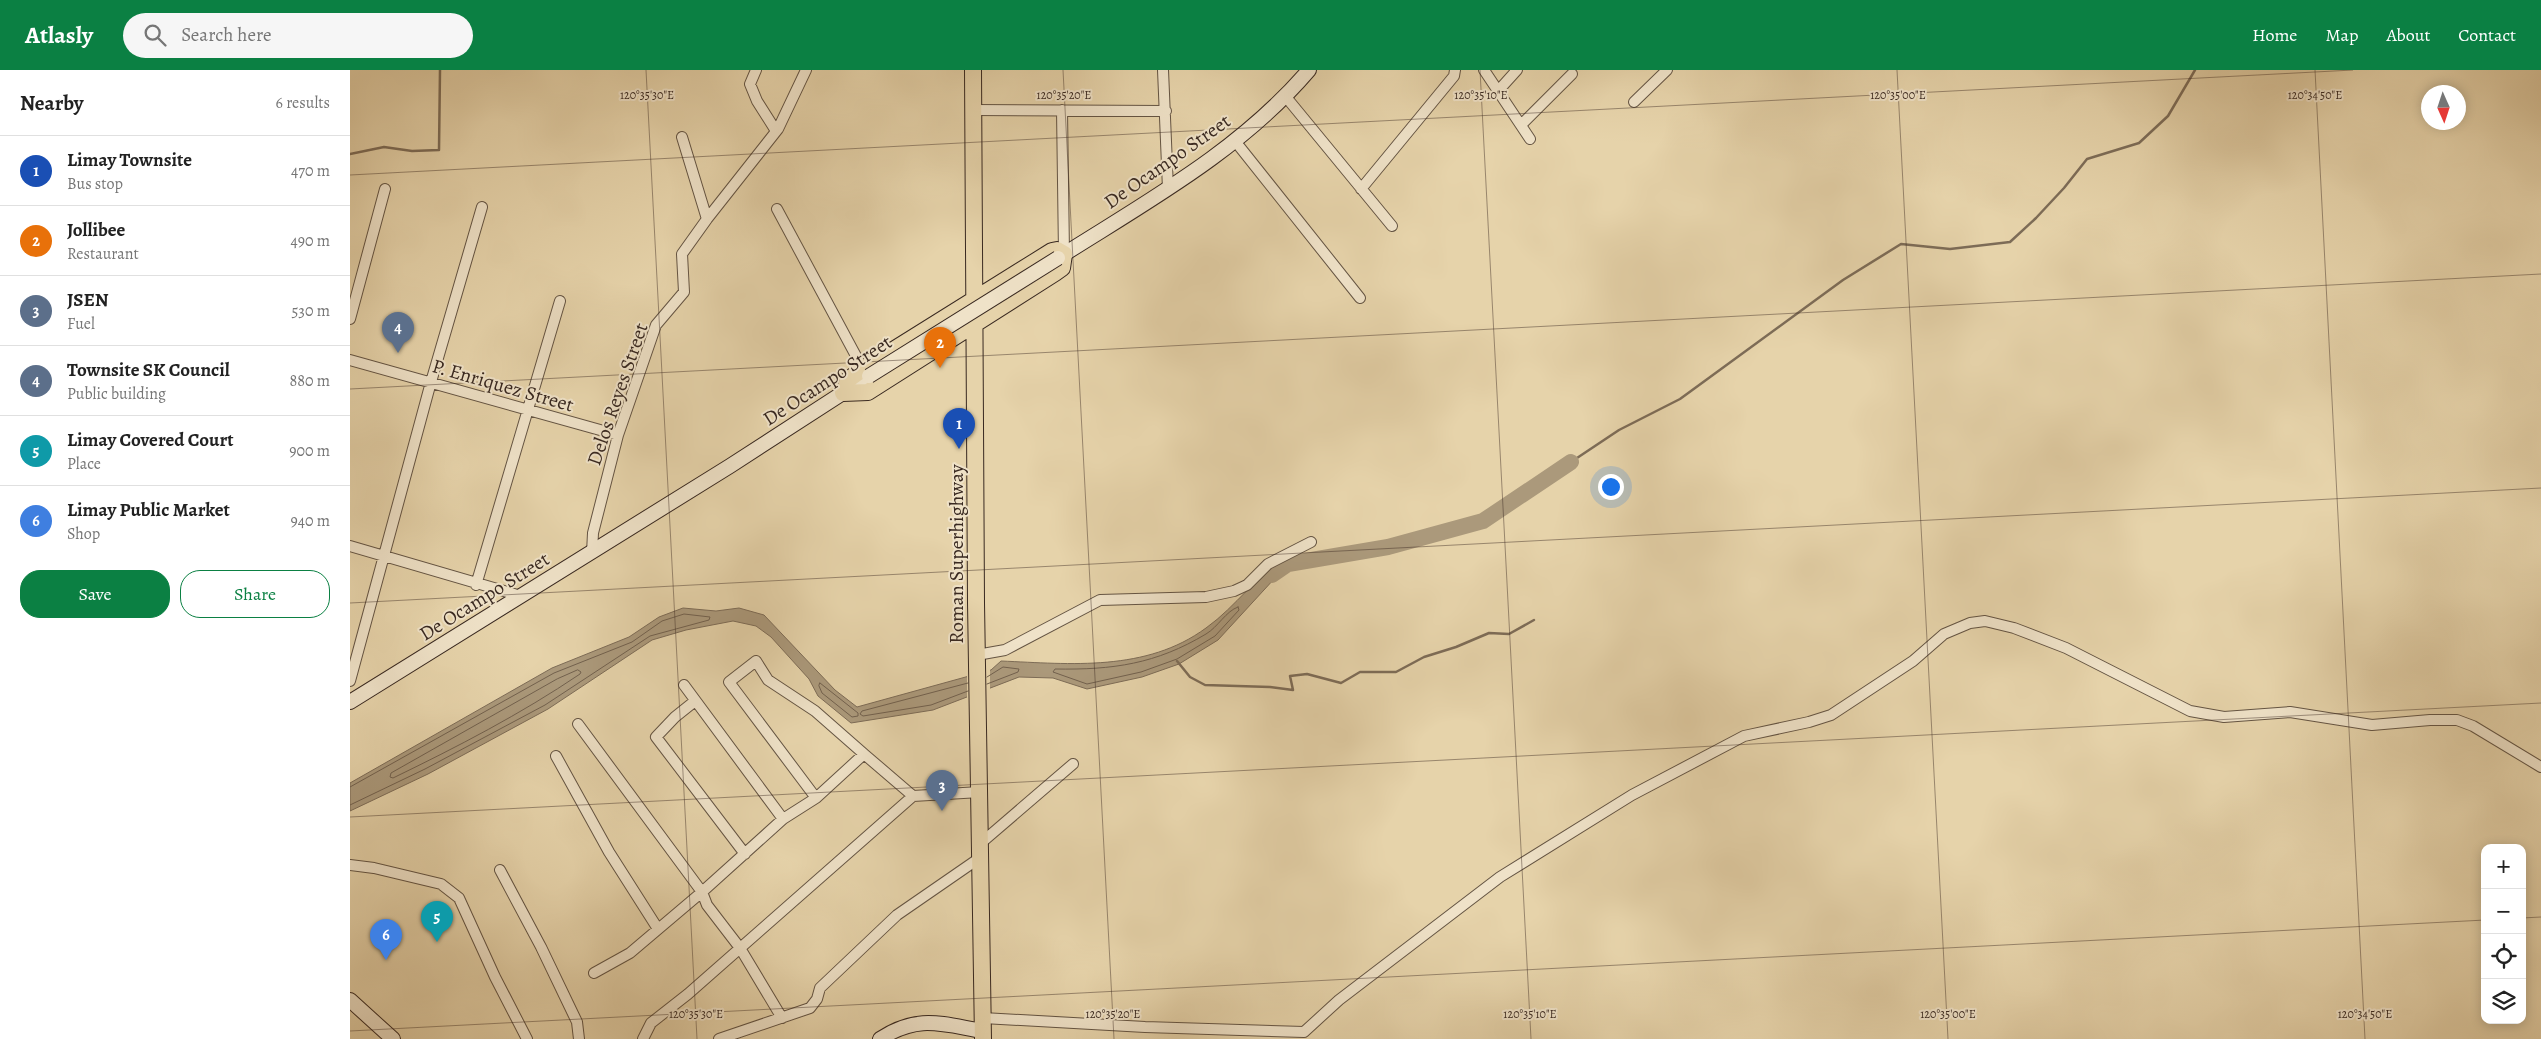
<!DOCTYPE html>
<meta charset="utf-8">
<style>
:root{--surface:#fff;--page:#f6f6f6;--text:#222;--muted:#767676;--line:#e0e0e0;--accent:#0b8043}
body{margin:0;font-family:Alegreya,serif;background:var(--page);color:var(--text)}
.controls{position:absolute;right:15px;bottom:15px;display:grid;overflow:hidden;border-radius:10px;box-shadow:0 2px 12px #0003}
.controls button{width:45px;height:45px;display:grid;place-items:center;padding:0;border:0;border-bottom:1px solid var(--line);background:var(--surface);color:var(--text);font:25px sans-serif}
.compass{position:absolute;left:2071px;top:15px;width:45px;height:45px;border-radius:50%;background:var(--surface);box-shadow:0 2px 12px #0003;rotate:177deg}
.you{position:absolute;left:1260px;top:416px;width:18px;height:18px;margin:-12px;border:4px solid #fff;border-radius:50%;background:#1a73e8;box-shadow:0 0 0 8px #1a73e833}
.badge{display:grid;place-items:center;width:32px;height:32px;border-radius:50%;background:var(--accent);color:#fff;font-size:16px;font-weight:700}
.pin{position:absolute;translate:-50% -41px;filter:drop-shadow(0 1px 2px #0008)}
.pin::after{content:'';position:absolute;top:26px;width:18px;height:15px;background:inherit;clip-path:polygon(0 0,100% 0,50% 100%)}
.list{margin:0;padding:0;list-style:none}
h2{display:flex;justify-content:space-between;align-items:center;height:65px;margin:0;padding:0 20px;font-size:21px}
h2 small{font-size:16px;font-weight:400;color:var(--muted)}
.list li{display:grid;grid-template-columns:32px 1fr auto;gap:15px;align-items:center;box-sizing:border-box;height:70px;padding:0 20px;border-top:1px solid var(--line)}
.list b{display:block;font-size:19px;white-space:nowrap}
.list p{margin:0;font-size:16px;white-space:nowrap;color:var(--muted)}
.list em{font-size:16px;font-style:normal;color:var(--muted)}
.actions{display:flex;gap:10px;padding:15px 20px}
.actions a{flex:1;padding:11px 0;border:1px solid var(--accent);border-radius:20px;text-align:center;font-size:18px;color:var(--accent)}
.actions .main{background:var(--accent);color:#fff}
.icon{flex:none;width:28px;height:28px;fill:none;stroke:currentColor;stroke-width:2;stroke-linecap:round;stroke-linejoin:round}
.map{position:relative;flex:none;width:2191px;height:969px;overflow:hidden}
header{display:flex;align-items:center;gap:30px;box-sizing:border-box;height:70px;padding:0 25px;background:var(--accent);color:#fff}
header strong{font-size:24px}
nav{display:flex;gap:28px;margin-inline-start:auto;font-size:18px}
.search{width:350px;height:45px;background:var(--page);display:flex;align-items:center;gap:12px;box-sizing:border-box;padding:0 18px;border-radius:28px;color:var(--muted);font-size:19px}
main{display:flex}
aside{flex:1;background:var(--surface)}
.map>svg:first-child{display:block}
</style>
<header>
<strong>Atlasly</strong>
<div class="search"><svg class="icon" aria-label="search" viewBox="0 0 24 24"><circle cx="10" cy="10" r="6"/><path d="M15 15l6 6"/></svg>Search here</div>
<nav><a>Home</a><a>Map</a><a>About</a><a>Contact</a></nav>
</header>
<main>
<aside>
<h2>Nearby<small>6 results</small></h2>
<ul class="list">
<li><span class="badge" style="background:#1a4fb4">1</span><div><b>Limay Townsite</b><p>Bus stop</p></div><em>470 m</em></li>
<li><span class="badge" style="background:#e8710a">2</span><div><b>Jollibee</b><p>Restaurant</p></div><em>490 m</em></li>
<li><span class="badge" style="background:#5c6f8a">3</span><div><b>JSEN</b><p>Fuel</p></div><em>530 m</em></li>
<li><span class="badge" style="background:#5c6f8a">4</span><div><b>Townsite SK Council</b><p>Public building</p></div><em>880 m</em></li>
<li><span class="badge" style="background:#0f9aa8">5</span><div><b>Limay Covered Court</b><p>Place</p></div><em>900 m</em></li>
<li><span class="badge" style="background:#3f7fe0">6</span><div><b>Limay Public Market</b><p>Shop</p></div><em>940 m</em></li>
</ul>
<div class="actions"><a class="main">Save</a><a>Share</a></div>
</aside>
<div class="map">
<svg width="2191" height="969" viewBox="0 0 2191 969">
<rect width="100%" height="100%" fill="#e6d3aa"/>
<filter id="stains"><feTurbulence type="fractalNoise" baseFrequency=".004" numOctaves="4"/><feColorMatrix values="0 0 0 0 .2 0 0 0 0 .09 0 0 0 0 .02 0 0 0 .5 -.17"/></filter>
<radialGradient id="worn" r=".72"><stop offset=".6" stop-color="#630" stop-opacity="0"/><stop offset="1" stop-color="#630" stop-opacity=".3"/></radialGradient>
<path fill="#ab997b" stroke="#7d6c57" d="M 940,487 L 943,499 L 925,508 L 868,570 L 829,594 L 792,607 L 737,619 L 703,608 L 669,607 L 583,640 L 501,653 L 468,626 L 459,609 L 421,567 L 406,556 L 383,551 L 336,560 L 302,570 L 198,639 L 78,704 L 0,741 L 0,713 L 202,598 L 279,567 L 309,547 L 333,538 L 366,541 L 389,538 L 414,545 L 485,620 L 507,637 L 641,600 L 651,591 C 721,594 796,602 856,558 C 887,536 906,504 940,487 Z"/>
<path fill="#e6d3aa" d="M 636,599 L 640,599 L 640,621 L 617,630 L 617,605 Z"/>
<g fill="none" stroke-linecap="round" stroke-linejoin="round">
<path stroke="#72614e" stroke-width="1" d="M 888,537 L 889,540 L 865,566 L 827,589 L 791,602 L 737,614 L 703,602 L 705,599 C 763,600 806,594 856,564 C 868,557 876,541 888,537 Z
M 228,600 L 231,602 L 230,604 C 171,644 107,677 43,708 L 40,707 L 41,703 L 207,609 Z
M 637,607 L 653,597 L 669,599 L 668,602 L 637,614
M 470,613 L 508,643 L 508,646 L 502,647 L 472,623 L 469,616 Z
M 618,613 L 512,641 L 510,644 L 513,646 L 581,635 L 618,621
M 0,717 L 204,603 L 282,572 L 312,551 L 334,544 L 360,547 L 359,550 L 300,566 L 195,635 L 75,699 L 0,735"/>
<path stroke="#7d6c57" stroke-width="2.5" d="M 0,84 L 34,77 L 62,81 L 89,80 L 90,0
M 1221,392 L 1269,360 L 1330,329 L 1493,210 L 1551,174 L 1600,179 L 1660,172 L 1686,148 L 1714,118 L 1737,89 L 1789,73 L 1818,46 L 1845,0
M 827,591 L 840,607 L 855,615 L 920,617 L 943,620 L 940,606 L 957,604 L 991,613 L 1010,602 L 1046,602 L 1074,587 L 1106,577 L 1139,563 L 1159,564 L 1184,550"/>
<path stroke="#ab997b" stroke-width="16" d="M 922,505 L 938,494 L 1038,477 L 1133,451 L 1221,392"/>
<defs>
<path id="street" d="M 406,0 L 400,14 L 407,31 L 426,61
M 813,0 L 818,119
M 1134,0 L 1180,69
M 1148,21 L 1167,0
M 936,27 L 1042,156
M 1284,32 L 1317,0
M 623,40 L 816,41
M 712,40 L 714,184
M 1171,55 L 1222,4
M 885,71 L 1010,228
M 1011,119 L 1104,6 L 1105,0
M 427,139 L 513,299
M 357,149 L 428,59 L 456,0
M 0,249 L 35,119
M 0,290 L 268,365
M 0,476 L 171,526
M 242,483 L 243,463 L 268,365 L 306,255 L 334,222 L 332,184 L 357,149 L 332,67
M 126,515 L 210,231
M 627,585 L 655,580 L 750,530 L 856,527 L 884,521 L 897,515 L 918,494 L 961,472
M 0,611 L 81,312 L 132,137
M 334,615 L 433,749
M 345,631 L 325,647 L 306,667 L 395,784
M 228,654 L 352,822 L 280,883 L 244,903
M 206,686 L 259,782 L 308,859
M 466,728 L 379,612 L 406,591 L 418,610 L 465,641 L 514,684
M 631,773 L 723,694
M 0,795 L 24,798 L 91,814 L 109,828 L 145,907 L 177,969
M 150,800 L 191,877 L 227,952 L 229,969
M 432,948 L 390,878 L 357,835 L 352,822 L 433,749 L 466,728 L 514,684 L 563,726
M 633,948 L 795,957 L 954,962 L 989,930 L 1150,807 L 1282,725 L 1394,666 L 1459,652 L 1481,645 L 1563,591 L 1594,564 L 1620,553 L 1635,551 L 1664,558 L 1716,578 L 1840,641 L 1874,647 L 1940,642 L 2022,655 L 2080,650 L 2107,650 L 2123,656 L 2191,697
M 293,969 L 301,953 L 338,924 L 563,726 L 630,722
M 369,969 L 460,938 L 467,929 L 470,918 L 547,845 L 631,787"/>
<path id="secondary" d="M 708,188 C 796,132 890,81 959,0
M 0,632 L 380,396 L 519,306
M 0,930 L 43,969
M 530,969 C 568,944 591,954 633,961"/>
<path id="primary" d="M 623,0 L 626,533 L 633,969
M 707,180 L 714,184 L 712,198 L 705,203 L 518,322 L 493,323 L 499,309 L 513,299 L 702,181 Z"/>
</defs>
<use href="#street" stroke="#645443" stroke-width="12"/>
<use href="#secondary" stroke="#392921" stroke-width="16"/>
<use href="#primary" stroke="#392921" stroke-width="18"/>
<use href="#street" stroke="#efe2c8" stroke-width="10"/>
<use href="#secondary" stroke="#efe2c8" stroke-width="14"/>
<use href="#primary" stroke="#e6d3aa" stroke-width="16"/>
<defs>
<path id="secondary-bridge" d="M 519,306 L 708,188"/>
</defs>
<use href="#secondary-bridge" stroke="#392921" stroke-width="16" stroke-linecap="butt"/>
<use href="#secondary-bridge" stroke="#efe2c8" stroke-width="14"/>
</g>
<path fill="none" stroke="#392921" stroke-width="1" stroke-opacity="0.45" d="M 296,0 L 347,969M 713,0 L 764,969M 1130,0 L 1181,969M 1547,0 L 1598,969M 1965,0 L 2015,969M 0,105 L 2003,0M 0,319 L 2191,204M 0,533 L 2191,418M 0,747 L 2191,633M 2172,848 L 2191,847M 0,961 L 2135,850"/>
<g text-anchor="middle" stroke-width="4" stroke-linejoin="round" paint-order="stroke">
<g font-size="20" fill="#392921" stroke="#efe2c8">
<text transform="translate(817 91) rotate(-35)" y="7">De Ocampo Street</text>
<text transform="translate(477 310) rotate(-33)" y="7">De Ocampo Street</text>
<text transform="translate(153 315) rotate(16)" y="7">P. Enriquez Street</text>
<text transform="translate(267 324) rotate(-71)" y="7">Delos Reyes Street</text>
<text transform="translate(606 484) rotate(-90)" y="7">Roman Superhighway</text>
<text transform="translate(134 526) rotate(-32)" y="7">De Ocampo Street</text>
</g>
</g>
<g font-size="12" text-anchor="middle" fill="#392921" stroke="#efe2c8" stroke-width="4" stroke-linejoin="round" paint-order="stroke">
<text x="297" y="29">120°35'30"E</text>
<text x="714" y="29">120°35'20"E</text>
<text x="1131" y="29">120°35'10"E</text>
<text x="1548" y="29">120°35'00"E</text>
<text x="1965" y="29">120°34'50"E</text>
<text x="346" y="948">120°35'30"E</text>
<text x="763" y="948">120°35'20"E</text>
<text x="1180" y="948">120°35'10"E</text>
<text x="1598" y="948">120°35'00"E</text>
<text x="2015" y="948">120°34'50"E</text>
</g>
<rect width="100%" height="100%" filter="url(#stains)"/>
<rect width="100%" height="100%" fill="url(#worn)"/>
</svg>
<div class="controls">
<button>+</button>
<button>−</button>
<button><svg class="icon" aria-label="locate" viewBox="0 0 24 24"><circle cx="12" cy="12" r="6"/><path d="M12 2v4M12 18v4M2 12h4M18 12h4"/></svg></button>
<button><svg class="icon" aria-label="layers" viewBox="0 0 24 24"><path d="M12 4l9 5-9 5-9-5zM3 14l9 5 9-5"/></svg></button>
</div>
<svg class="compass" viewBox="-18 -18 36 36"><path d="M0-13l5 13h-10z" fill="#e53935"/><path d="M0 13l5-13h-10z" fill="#767676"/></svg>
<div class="you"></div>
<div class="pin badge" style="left:609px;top:379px;background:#1a4fb4">1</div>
<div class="pin badge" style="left:590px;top:298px;background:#e8710a">2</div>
<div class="pin badge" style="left:592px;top:741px;background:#5c6f8a">3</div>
<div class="pin badge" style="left:48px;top:283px;background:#5c6f8a">4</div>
<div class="pin badge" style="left:87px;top:872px;background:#0f9aa8">5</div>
<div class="pin badge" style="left:36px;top:890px;background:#3f7fe0">6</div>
</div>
</main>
